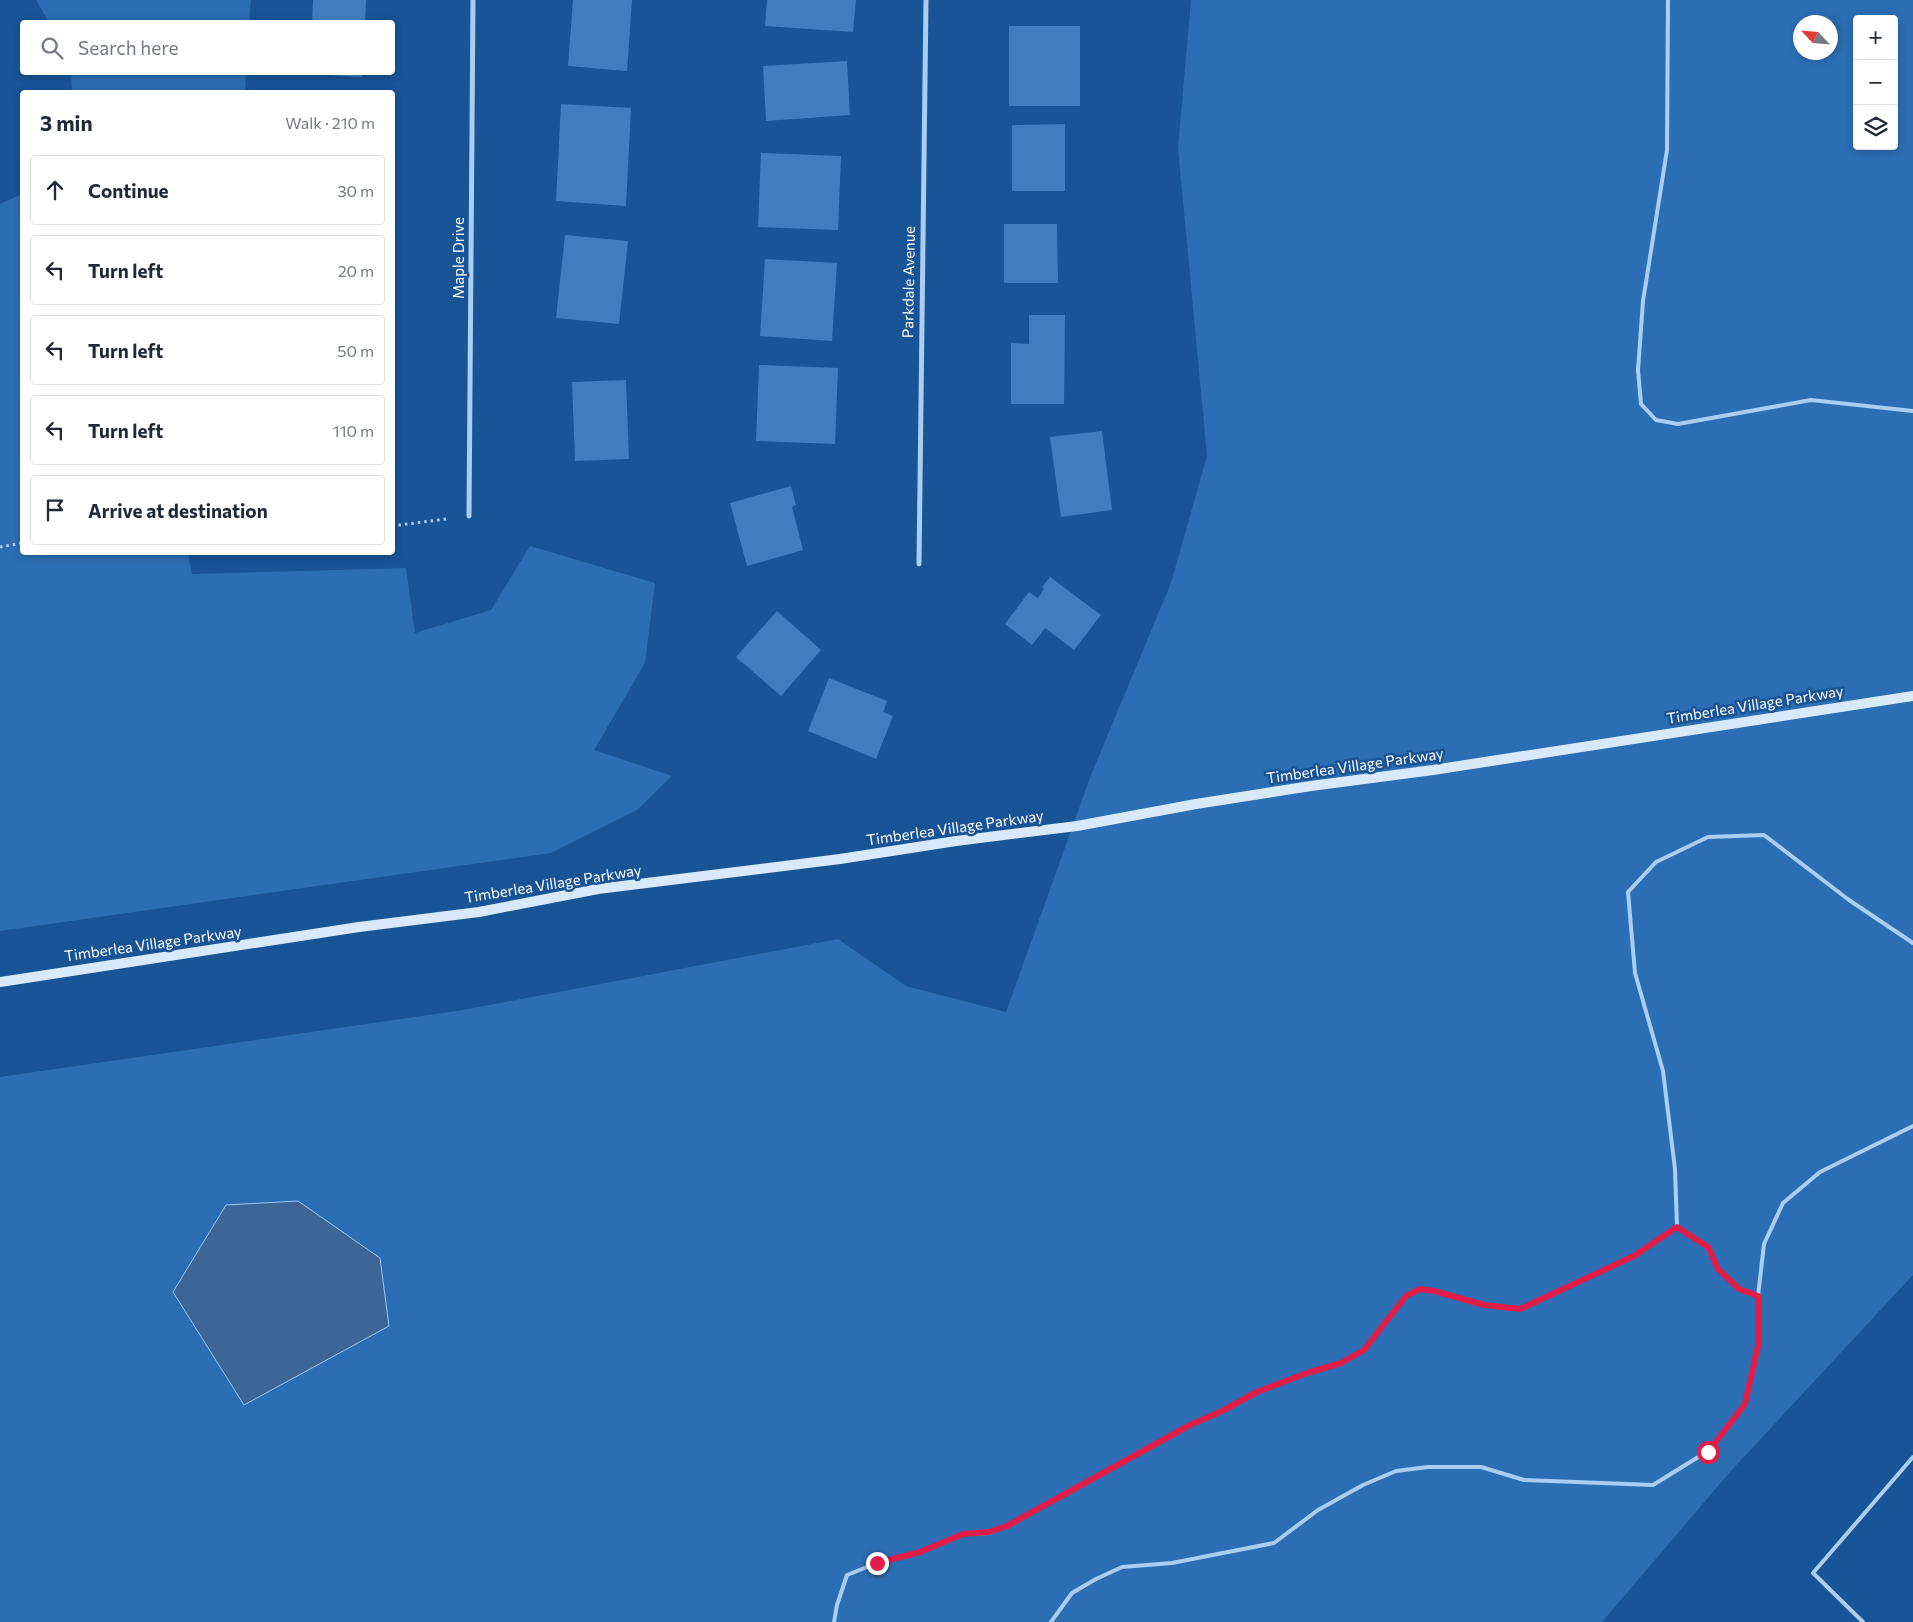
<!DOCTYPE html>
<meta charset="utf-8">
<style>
:root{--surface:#fff;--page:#f2f2f3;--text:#1f2937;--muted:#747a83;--line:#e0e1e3}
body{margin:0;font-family:Commissioner,sans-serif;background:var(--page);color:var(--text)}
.controls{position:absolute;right:15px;top:15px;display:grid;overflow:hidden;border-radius:5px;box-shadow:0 2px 8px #0003}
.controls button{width:45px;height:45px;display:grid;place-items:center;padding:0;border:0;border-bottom:1px solid var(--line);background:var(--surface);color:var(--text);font:25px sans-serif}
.compass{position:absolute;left:1793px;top:15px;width:45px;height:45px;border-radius:50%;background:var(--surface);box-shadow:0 2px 8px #0003;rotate:296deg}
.stop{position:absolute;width:15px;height:15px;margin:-11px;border:4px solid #e11d48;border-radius:50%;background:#fff}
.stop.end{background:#e11d48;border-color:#fff;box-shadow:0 1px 5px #0008}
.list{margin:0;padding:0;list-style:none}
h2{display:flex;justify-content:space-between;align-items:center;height:65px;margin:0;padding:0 20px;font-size:21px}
h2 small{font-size:16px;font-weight:400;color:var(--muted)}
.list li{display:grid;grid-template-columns:32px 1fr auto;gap:15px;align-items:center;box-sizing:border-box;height:70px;margin:0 10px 10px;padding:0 10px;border:1px solid var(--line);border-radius:5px}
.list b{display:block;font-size:19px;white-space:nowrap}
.list em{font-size:16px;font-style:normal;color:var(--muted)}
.icon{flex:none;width:28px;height:28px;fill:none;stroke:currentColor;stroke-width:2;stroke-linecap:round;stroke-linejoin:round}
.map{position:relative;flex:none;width:1913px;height:1622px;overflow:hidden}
.search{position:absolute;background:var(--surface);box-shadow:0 2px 8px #0003;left:20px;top:20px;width:375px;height:55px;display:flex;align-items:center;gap:12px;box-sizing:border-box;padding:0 18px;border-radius:5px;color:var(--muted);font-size:19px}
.panel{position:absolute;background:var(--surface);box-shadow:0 2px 8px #0003;left:20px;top:90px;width:375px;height:465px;border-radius:5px}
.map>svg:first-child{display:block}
</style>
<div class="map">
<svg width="1913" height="1622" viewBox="0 0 1913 1622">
<rect width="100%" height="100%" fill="#185496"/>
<path fill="#2b6eb4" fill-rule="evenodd" d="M 36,0 L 251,0 L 249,22 L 49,22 Z
M 1191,0 L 1913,0 L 1913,1275 L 1730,1472 L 1602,1622 L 0,1622 L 0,1077 L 463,1010 L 838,939 L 906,986 L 1006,1012 L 1091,775 L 1171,583 L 1207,456 L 1178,148 ZM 1857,19 L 1894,19 L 1894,146 L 1857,146 ZM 1800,22 L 1830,22 L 1830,52 L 1800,52 Z
M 71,73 L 246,73 L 245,92 L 72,92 Z
M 22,194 L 22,552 L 188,553 L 192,574 L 406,568 L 415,633 L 491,610 L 530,546 L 655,583 L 645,663 L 594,750 L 672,776 L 637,810 L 551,853 L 0,931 L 0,204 Z"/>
<path fill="#3b6695" stroke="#9dc8f3" d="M 298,1201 L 380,1258 L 389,1326 L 244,1405 L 173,1292 L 226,1205 Z"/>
<path fill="#417dbd" d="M 313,0 L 366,0 L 365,22 L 312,22 Z
M 573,0 L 632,0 L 627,71 L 568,66 Z
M 767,0 L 856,0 L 853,32 L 765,26 Z
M 1009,26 L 1080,26 L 1080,106 L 1009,106 Z
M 847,61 L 850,115 L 766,121 L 763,66 Z
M 310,72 L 362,72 L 362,77 L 310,74 Z
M 561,104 L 631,108 L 626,206 L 556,201 Z
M 1065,124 L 1065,191 L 1012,191 L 1012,125 Z
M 761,153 L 841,156 L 838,230 L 758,227 Z
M 1004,224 L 1057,224 L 1058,283 L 1004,283 Z
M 565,235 L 628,241 L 619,324 L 556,318 Z
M 765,259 L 837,263 L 832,341 L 760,336 Z
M 1029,315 L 1065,315 L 1064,404 L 1011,404 L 1011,343 L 1029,344 Z
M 759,365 L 838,368 L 835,444 L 756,441 Z
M 626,380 L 629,459 L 575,461 L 572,382 Z
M 1102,431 L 1112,510 L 1061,517 L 1050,437 Z
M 791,486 L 796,505 L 792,507 L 803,550 L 747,566 L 730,503 Z
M 1050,577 L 1101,615 L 1074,650 L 1045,628 L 1032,645 L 1005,624 L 1029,592 L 1038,598 L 1044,589 L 1042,587 Z
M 777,611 L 821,650 L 781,696 L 736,657 Z
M 829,678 L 887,701 L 883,712 L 893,716 L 876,759 L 808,731 Z"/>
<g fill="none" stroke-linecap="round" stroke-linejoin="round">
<path stroke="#aacdf1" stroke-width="3" stroke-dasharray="2.5 4" stroke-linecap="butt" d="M 392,526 L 446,519
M 0,547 L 22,543"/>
<path stroke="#aacdf1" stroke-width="4" d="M 1668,0 L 1667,150 L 1643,301 L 1638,370 L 1641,404 L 1656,420 L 1678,424 L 1811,400 L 1913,411
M 1758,1296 L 1739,1289 L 1718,1269 L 1707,1247 L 1677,1227 L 1675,1169 L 1663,1071 L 1635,973 L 1628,892 L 1656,862 L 1708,837 L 1764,835 L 1849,900 L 1913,943
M 834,1622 L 837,1605 L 847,1575 L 877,1563 L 920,1552 L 963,1534 L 989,1533 L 1007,1526 L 1189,1425 L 1222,1411 L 1257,1392 L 1307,1373 L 1341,1363 L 1364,1350 L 1406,1296 L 1420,1289 L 1434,1291 L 1484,1305 L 1520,1309 L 1634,1256 L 1677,1227
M 1051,1622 L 1072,1593 L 1096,1579 L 1122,1567 L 1172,1563 L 1274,1543 L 1318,1510 L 1363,1485 L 1396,1471 L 1428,1467 L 1481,1467 L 1524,1480 L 1653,1485 L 1708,1451 L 1745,1404 L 1758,1346 L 1758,1296 L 1764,1244 L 1783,1203 L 1820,1172 L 1913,1126
M 1863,1622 L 1813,1573 L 1913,1457"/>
<path stroke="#aacdf1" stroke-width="5" d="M 469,516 L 473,0
M 919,564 L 926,0"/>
<path stroke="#d8e9fb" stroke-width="10" d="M 0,982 L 359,927 L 479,912 L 598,889 L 840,859 L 956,841 L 1077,826 L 1196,804 L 1311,786 L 1433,770 L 1913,696"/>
</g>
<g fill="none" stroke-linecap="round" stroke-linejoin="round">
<path stroke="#e11d48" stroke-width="6" d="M 877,1563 L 920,1552 L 963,1534 L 989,1532 L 1007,1526 L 1190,1425 L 1222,1411 L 1257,1392 L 1307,1373 L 1341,1363 L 1364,1350 L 1406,1296 L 1420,1289 L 1434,1291 L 1484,1305 L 1520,1309 L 1634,1256 L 1677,1227 L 1708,1247 L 1718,1269 L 1739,1289 L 1758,1296 L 1758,1346 L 1745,1404 L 1708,1452"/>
</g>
<g text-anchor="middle" stroke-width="5" stroke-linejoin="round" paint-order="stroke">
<g font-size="15" fill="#fff" stroke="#185496">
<text transform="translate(459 258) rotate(-90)" y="5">Maple Drive</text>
<text transform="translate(909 282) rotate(-89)" y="5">Parkdale Avenue</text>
<text transform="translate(1755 705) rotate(-9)" y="5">Timberlea Village Parkway</text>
<text transform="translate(1355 766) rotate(-8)" y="5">Timberlea Village Parkway</text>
<text transform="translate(955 828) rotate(-8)" y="5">Timberlea Village Parkway</text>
<text transform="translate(553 884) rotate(-9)" y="5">Timberlea Village Parkway</text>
<text transform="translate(153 944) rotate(-8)" y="5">Timberlea Village Parkway</text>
</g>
</g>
</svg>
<div class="controls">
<button>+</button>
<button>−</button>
<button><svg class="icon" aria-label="layers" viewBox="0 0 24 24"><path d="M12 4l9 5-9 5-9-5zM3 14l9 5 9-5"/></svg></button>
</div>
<svg class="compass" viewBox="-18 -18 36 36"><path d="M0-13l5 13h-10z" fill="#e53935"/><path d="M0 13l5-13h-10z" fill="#747a83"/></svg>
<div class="stop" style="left:1708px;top:1452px"></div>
<div class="stop end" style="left:877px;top:1563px"></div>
<div class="search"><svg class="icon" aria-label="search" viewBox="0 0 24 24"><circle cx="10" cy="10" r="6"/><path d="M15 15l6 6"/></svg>Search here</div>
<section class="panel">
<h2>3 min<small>Walk · 210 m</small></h2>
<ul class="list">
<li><svg class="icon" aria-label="ahead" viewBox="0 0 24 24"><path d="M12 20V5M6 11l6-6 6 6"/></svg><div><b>Continue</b></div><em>30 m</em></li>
<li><svg class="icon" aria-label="left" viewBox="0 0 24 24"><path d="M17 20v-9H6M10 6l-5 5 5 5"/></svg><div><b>Turn left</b></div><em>20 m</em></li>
<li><svg class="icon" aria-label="left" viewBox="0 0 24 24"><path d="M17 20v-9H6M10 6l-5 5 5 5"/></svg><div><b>Turn left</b></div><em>50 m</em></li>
<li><svg class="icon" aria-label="left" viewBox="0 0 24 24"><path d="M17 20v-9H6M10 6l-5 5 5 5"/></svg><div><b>Turn left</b></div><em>110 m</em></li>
<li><svg class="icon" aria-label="arrive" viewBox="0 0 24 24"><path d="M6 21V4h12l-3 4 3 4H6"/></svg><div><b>Arrive at destination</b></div></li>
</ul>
</section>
</div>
